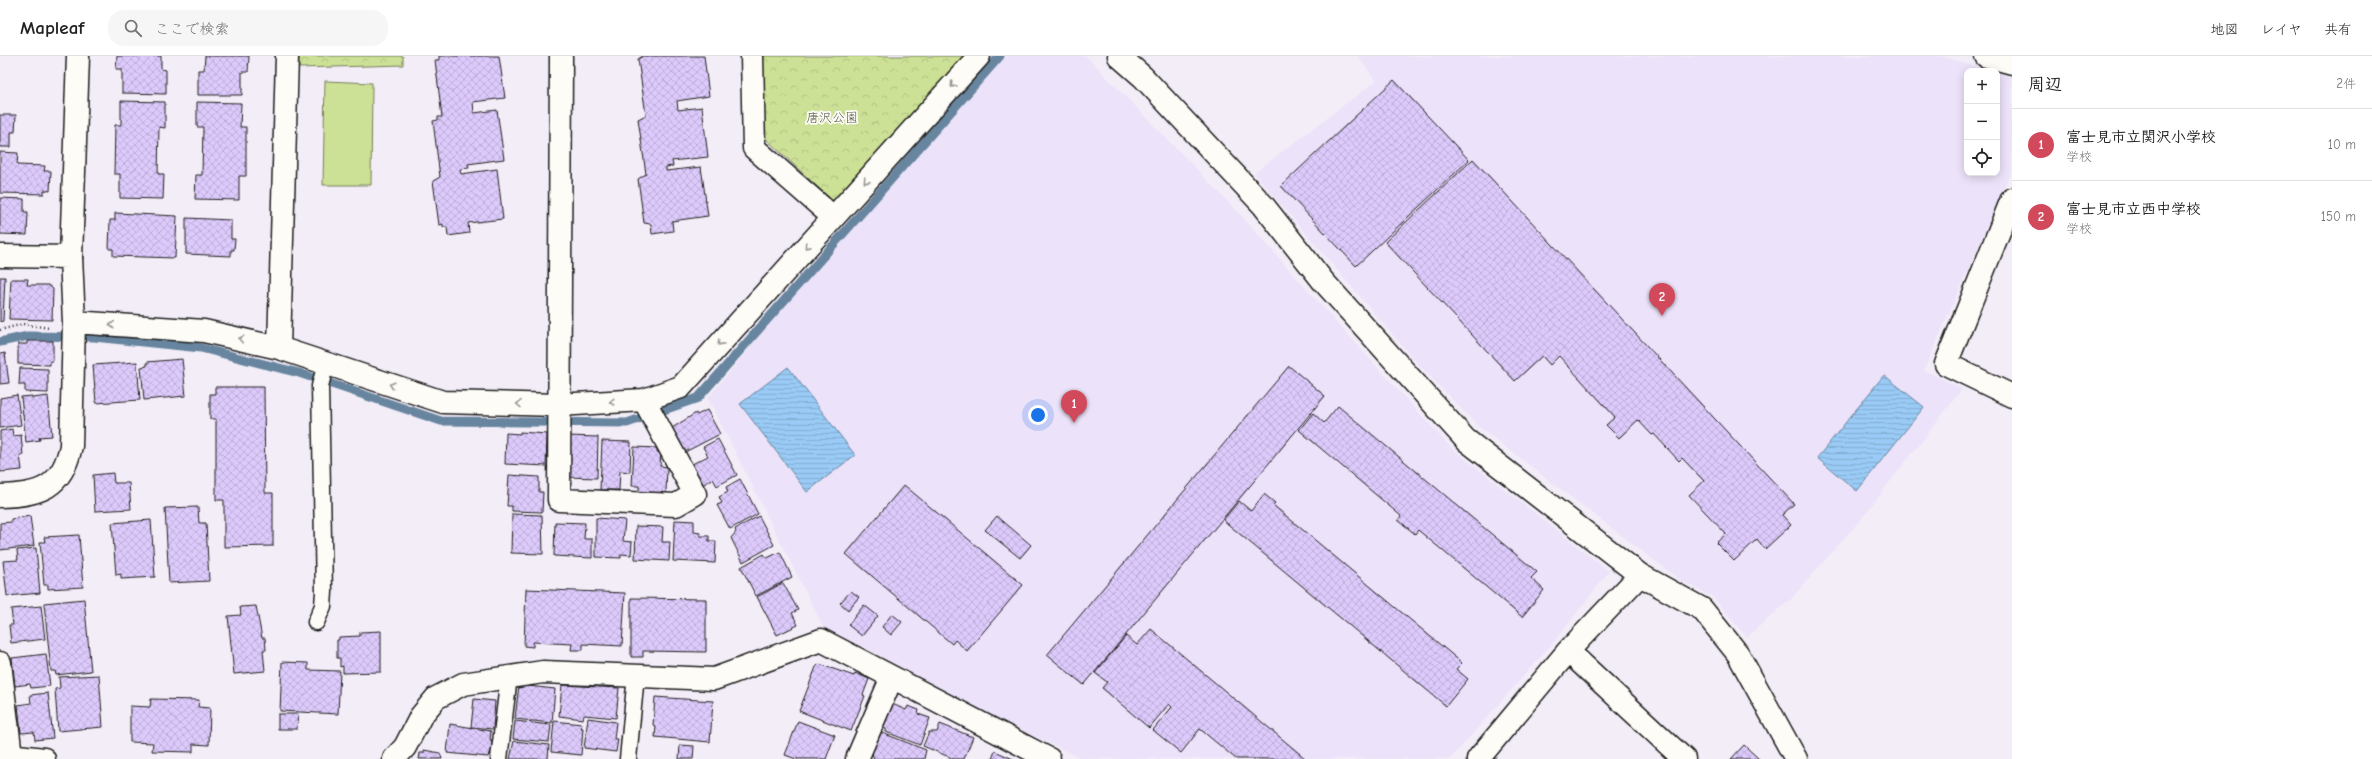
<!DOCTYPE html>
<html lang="ja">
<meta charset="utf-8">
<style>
:root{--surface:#fff;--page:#f6f6f6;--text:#222;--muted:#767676;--line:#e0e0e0;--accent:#d1495b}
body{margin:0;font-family:"Comic Neue","Klee One",sans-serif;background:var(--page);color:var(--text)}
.controls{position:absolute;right:12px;top:12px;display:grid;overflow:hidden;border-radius:8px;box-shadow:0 2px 10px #0003}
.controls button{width:36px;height:36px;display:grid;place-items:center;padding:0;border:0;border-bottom:1px solid var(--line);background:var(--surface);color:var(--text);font:20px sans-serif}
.you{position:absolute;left:1038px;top:359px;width:14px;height:14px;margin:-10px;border:3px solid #fff;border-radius:50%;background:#1a73e8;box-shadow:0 0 0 6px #1a73e833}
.badge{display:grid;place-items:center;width:26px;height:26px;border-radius:50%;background:var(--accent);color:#fff;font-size:13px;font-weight:700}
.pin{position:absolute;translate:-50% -33px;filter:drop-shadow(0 1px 2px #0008)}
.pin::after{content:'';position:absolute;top:21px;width:14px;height:12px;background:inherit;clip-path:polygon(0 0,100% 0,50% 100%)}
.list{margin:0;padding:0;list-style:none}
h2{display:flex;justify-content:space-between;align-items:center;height:52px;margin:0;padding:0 16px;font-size:17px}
h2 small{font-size:13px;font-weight:400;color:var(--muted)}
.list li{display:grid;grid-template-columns:26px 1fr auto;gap:12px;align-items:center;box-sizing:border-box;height:72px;padding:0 16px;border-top:1px solid var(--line)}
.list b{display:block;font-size:15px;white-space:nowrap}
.list p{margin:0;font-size:13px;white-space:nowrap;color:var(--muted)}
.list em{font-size:13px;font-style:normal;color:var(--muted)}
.icon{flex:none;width:22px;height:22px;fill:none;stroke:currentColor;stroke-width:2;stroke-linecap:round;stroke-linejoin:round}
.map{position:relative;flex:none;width:2012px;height:703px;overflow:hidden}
header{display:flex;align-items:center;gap:24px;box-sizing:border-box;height:56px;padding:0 20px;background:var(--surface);border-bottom:1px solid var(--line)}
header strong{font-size:19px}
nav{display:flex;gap:22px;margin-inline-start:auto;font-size:14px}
.search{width:280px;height:36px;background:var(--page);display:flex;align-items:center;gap:10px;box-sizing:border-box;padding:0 14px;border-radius:16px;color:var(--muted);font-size:15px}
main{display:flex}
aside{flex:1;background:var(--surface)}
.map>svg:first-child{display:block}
</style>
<header>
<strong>Mapleaf</strong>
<div class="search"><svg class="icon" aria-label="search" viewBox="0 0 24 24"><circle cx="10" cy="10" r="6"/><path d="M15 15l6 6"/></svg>ここで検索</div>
<nav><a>地図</a><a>レイヤ</a><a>共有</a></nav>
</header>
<main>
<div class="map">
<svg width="2012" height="703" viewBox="0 0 2012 703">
<defs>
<pattern id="park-crowns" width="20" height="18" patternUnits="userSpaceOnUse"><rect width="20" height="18" fill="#cde196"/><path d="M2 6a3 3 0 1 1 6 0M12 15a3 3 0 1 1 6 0" fill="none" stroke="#afc081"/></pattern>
<pattern id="water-rules" width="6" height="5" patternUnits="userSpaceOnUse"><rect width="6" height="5" fill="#99cbf6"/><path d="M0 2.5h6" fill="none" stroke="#83aed2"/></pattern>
<pattern id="building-cross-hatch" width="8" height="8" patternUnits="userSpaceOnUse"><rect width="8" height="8" fill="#ddcafc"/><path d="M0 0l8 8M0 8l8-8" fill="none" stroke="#bdadd7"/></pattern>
</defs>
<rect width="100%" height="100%" fill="#f3edf8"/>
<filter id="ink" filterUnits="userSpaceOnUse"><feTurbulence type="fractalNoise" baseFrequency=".025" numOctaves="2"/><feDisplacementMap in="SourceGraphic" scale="8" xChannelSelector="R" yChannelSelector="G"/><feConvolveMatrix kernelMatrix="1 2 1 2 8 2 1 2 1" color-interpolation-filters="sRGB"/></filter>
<g filter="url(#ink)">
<path fill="#ece2f9" d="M 991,0 L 1086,0 L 1239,157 L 1325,254 L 1451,392 L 1609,515 L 1557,582 L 1450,703 L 1083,703 L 981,655 L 865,592 L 825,574 L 708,342 Z
M 1358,0 L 1940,0 L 1990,15 L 1967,15 L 1967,117 L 1997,117 L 1997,17 L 2012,21 L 2012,113 L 1924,314 L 1962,333 L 1861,463 L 1791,543 L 1747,581 L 1713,541 L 1680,524 L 1478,370 L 1417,307 L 1254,117 L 1376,25 Z"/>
<path fill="url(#park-crowns)" stroke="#747e59" d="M 299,0 L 403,0 L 403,9 L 299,12 Z
M 763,0 L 968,0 L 836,148 L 765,82 Z"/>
<path fill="#cde196" stroke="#747e59" d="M 325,25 L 372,27 L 371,129 L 323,129 Z"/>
<path fill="url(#water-rules)" stroke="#67859f" d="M 788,311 L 855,399 L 807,436 L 740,348 Z
M 1884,319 L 1924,351 L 1857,435 L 1817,402 Z"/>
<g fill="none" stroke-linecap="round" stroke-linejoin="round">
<path stroke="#67859f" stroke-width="9" d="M 0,286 L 28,280 L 94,281 L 201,292 L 299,317 L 441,365 L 627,367 L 698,342 L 1000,0"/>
</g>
<path fill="url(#building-cross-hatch)" stroke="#1c1c1c" d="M 117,0 L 161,0 L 161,13 L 166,14 L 166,38 L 122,37 L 122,13 L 116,13 Z
M 205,0 L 249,0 L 248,16 L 242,16 L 242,39 L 198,39 L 198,14 L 204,14 Z
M 439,0 L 499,0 L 505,42 L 473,46 L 474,57 L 497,54 L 504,103 L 468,108 L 469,112 L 460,113 L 461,118 L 497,113 L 503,163 L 468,167 L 469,177 L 448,180 L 447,171 L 443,171 L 443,168 L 439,169 L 433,125 L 440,121 L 433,65 L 438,64 L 438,61 L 442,61 L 435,4 L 439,4 Z
M 643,0 L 704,0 L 709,40 L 677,45 L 678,54 L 702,51 L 708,101 L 672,105 L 673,110 L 666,111 L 666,115 L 701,111 L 708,160 L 672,165 L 673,175 L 652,178 L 651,168 L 644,167 L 638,123 L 646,118 L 638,63 L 646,59 L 638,3 Z
M 1394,24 L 1469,104 L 1356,210 L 1281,130 Z
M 121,45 L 165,46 L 165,72 L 159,71 L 158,118 L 164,118 L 163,143 L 120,142 L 120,118 L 114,118 L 115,69 L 121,69 Z
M 197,46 L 241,47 L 240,71 L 246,71 L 246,120 L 239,120 L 239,144 L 195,143 L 196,119 L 202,119 L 203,71 L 197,71 Z
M 0,59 L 16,59 L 15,76 L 11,76 L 11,91 L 0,91 Z
M 0,96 L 18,97 L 17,109 L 45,110 L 44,115 L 51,115 L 50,135 L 44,134 L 44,138 L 0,137 Z
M 1473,103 L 1794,448 L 1782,459 L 1791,469 L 1765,493 L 1757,483 L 1734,505 L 1716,487 L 1726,478 L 1689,439 L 1704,425 L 1682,402 L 1679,405 L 1654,378 L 1652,379 L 1638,364 L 1619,382 L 1606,369 L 1615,361 L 1559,300 L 1550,309 L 1542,300 L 1515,325 L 1385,186 Z
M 0,142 L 24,143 L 24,156 L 28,156 L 27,179 L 0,178 Z
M 115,157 L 177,160 L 175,202 L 113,200 L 113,193 L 109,193 L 110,164 L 115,164 Z
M 186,162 L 231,164 L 231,183 L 235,183 L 234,194 L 231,194 L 231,200 L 186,198 Z
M 0,221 L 5,221 L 3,265 L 0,266 Z
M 11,223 L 28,223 L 27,229 L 48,229 L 53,233 L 52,264 L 9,263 Z
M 27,285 L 53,285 L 53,305 L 50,305 L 50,309 L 18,308 L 18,288 L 27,288 Z
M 5,297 L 9,327 L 0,328 L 0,298 Z
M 182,303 L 186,340 L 144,344 L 141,311 L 147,310 L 147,306 Z
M 137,306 L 140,344 L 96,347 L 93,309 Z
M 1289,310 L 1325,340 L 1084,629 L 1047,599 Z
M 20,312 L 48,313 L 48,337 L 25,336 L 25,329 L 19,329 Z
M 215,331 L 264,331 L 265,437 L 273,437 L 273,490 L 224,491 L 224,444 L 216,444 L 216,363 L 210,363 L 210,338 L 215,338 Z
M 17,339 L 21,369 L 0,372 L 0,342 Z
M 32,340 L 32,342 L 48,340 L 52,380 L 39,381 L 40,384 L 26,386 L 21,341 Z
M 1338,350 L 1537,516 L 1531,522 L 1544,534 L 1522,561 L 1418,474 L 1415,478 L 1398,464 L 1401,460 L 1299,374 L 1313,357 L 1324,367 Z
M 707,354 L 720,378 L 685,396 L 672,372 L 696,357 L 697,359 Z
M 12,373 L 13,380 L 21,379 L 23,399 L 20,399 L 22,414 L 0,416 L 0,375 Z
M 520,376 L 547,378 L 546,410 L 505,408 L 506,377 L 520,378 Z
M 568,380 L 598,381 L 597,422 L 567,421 Z
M 718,383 L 737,419 L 717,430 L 713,423 L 702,429 L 690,409 L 708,400 L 703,391 Z
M 602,385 L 631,386 L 630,416 L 620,415 L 619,434 L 600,434 Z
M 634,391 L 657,392 L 657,396 L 661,396 L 660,410 L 667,411 L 666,437 L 639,436 L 639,430 L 632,430 Z
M 113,417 L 114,427 L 129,427 L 131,453 L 95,455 L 93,419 Z
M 509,419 L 539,421 L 539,436 L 543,436 L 542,456 L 512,455 L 512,450 L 507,450 Z
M 740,423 L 758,458 L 730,473 L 717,449 L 722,447 L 719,441 L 728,436 L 726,431 Z
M 904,429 L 1023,529 L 967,595 L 955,584 L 952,588 L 846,498 Z
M 1264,438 L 1275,447 L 1273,449 L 1462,607 L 1456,613 L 1468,623 L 1446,650 L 1223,464 L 1239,445 L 1251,455 Z
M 198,451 L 199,467 L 206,467 L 209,525 L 169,527 L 165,452 Z
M 512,458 L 542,459 L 543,498 L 511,497 Z
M 30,460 L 34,490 L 0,494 L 0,467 L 11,466 L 11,463 Z
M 759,460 L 774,489 L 743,506 L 731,482 L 736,476 L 735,473 Z
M 997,460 L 1031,489 L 1020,502 L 985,474 Z
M 596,462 L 625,464 L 623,485 L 632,486 L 631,499 L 621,498 L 621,502 L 596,501 Z
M 151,464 L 155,521 L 121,523 L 121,518 L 116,519 L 112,467 Z
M 675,464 L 694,465 L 694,476 L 700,477 L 700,480 L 709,480 L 709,485 L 716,485 L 715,507 L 673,505 Z
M 555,466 L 585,467 L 584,483 L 592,483 L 592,502 L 554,500 Z
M 636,470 L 663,471 L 662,486 L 670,486 L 669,505 L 635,503 Z
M 79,479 L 83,531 L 48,533 L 48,529 L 44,529 L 40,486 L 45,486 L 44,481 Z
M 36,492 L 40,537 L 7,540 L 3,505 L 18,504 L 17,494 Z
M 780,496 L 792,521 L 756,540 L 741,511 L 764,498 L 767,502 Z
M 783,527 L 798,554 L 792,557 L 798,569 L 777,579 L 757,541 Z
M 526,533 L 625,537 L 622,590 L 583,588 L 583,594 L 571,594 L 572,588 L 533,586 L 533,591 L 524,590 Z
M 851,535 L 859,541 L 848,554 L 840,547 Z
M 631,542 L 706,543 L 706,596 L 643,595 L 643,601 L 631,601 Z
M 84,543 L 91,615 L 56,619 L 55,615 L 51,615 L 44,547 Z
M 864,549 L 878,560 L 862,580 L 848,569 Z
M 41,550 L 45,583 L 11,587 L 9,569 L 13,569 L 11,553 Z
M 256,550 L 262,582 L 265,582 L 266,594 L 263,594 L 265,615 L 234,618 L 228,560 L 241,559 L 240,551 Z
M 892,558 L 902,566 L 891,579 L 882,571 Z
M 1151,573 L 1306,703 L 1236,703 L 1200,673 L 1181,697 L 1153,674 L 1172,651 L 1169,648 L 1149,672 L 1102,632 L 1107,626 L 1095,617 L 1126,580 L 1137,589 Z
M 381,575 L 381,616 L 343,617 L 343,610 L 340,611 L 340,602 L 337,602 L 337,584 L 339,584 L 339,581 L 360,580 L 360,576 Z
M 46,598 L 50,630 L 31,632 L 30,628 L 15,630 L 12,602 Z
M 282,606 L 308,607 L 308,614 L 340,615 L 338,658 L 280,655 Z
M 819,608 L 854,620 L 855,617 L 869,623 L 863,639 L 865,640 L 851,675 L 799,655 L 816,611 Z
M 99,619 L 103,671 L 58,675 L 55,633 L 60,632 L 59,621 Z
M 519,629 L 555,633 L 552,667 L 515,663 Z
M 562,629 L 619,632 L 616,662 L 584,659 L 583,663 L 559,660 Z
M 48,637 L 53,682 L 35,684 L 34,676 L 21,677 L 18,649 L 31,647 L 30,639 Z
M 655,641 L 713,645 L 710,686 L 655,681 L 656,670 L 653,669 Z
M 151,643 L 199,644 L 198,651 L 210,652 L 209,689 L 193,688 L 193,696 L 152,695 L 153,687 L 130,686 L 130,650 L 150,651 Z
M 474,643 L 495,645 L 493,673 L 471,671 Z
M 890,647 L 906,654 L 908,650 L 919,654 L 918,658 L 930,662 L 920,689 L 886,676 L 886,673 L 881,671 Z
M 278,658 L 298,658 L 297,673 L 278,673 Z
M 588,662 L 616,666 L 614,683 L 618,683 L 616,696 L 584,692 Z
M 515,665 L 551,669 L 549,686 L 513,683 Z
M 554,665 L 582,668 L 581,672 L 583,672 L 581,699 L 551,696 Z
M 798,665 L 835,679 L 826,703 L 796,703 L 785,699 Z
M 450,668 L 491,675 L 490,684 L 492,684 L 491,697 L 489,697 L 488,701 L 447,697 Z
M 940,668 L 973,681 L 964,703 L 954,703 L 923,690 L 929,676 L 937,676 Z
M 880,676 L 926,694 L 924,703 L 874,703 L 872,697 Z
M 514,685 L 549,689 L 548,703 L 510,703 Z
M 680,689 L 694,690 L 693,703 L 679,703 Z
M 1744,689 L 1759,703 L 1731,703 Z
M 424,694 L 440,697 L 442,703 L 419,703 L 420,697 L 424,697 Z
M 995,695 L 1013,703 L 992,703 Z"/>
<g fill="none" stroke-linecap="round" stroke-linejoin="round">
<defs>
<path id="lane" d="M 316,566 L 323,550 L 324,536 L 320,330 L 326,307
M 499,703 L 509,620
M 628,703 L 636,619"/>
<path id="street" d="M 561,0 L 559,444 L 676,449 L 695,438 L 644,344
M 752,0 L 754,92 L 833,161
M 1119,0 L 1143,21 L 1263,149 L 1323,225 L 1466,384 L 1640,519 L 1702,553 L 1738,598 L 1796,703
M 1986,0 L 2012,7
M 2012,143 L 1946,308 L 2012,340
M 0,200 L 71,201 L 74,266 L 71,390 C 62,432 40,439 0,440
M 74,266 L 204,275 L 279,292 L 443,346 L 558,349 L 644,344 L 681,331 L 979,0
M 279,292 L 287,0
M 1568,595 L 1684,703
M 0,607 L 11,700
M 0,698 L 44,703
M 394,703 L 405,691 L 421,660 L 436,642 L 463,628 L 543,616 L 714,623 L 821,584 L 1049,703
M 857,703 L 892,621
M 1478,703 L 1568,595 L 1640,519"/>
<path id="secondary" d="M 71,201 L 78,0"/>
</defs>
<use href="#lane" stroke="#1c1c1c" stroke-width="19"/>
<use href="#street" stroke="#1c1c1c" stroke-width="25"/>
<use href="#secondary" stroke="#1c1c1c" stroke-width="25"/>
<path stroke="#1c1c1c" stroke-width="2.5" stroke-dasharray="1 3" stroke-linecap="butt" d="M 0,274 L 23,268 L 49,272"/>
<use href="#lane" stroke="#fdfcf7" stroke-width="16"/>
<use href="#street" stroke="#fdfcf7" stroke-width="22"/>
<use href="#secondary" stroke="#fdfcf7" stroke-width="22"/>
</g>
<defs><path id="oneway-chevron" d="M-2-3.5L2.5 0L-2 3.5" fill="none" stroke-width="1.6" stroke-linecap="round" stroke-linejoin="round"/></defs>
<g stroke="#989794">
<use href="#oneway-chevron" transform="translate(953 29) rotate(132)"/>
<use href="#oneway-chevron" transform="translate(866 125) rotate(132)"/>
<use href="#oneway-chevron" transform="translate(807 190) rotate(132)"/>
<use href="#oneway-chevron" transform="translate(112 269) rotate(-176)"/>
<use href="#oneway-chevron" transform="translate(241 283) rotate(-168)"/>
<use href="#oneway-chevron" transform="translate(720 287) rotate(132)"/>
<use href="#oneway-chevron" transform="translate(392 329) rotate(-162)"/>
<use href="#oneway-chevron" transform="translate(612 346) rotate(177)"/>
<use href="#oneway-chevron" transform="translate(519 348) rotate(-179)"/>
</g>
</g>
<g text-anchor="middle" stroke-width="3.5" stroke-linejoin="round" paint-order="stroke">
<g font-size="13" fill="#515741" stroke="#fdfcf7">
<text x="832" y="66">唐沢公園</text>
</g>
</g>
</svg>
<div class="controls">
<button>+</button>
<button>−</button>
<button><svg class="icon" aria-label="locate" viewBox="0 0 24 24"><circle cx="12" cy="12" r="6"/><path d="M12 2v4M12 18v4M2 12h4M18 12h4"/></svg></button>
</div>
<div class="you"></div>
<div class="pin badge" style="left:1074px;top:367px">1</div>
<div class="pin badge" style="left:1662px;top:260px">2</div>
</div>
<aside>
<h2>周辺<small>2件</small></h2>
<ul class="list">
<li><span class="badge">1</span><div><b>富士見市立関沢小学校</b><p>学校</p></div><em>10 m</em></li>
<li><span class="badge">2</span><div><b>富士見市立西中学校</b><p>学校</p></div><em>150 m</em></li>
</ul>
</aside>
</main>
